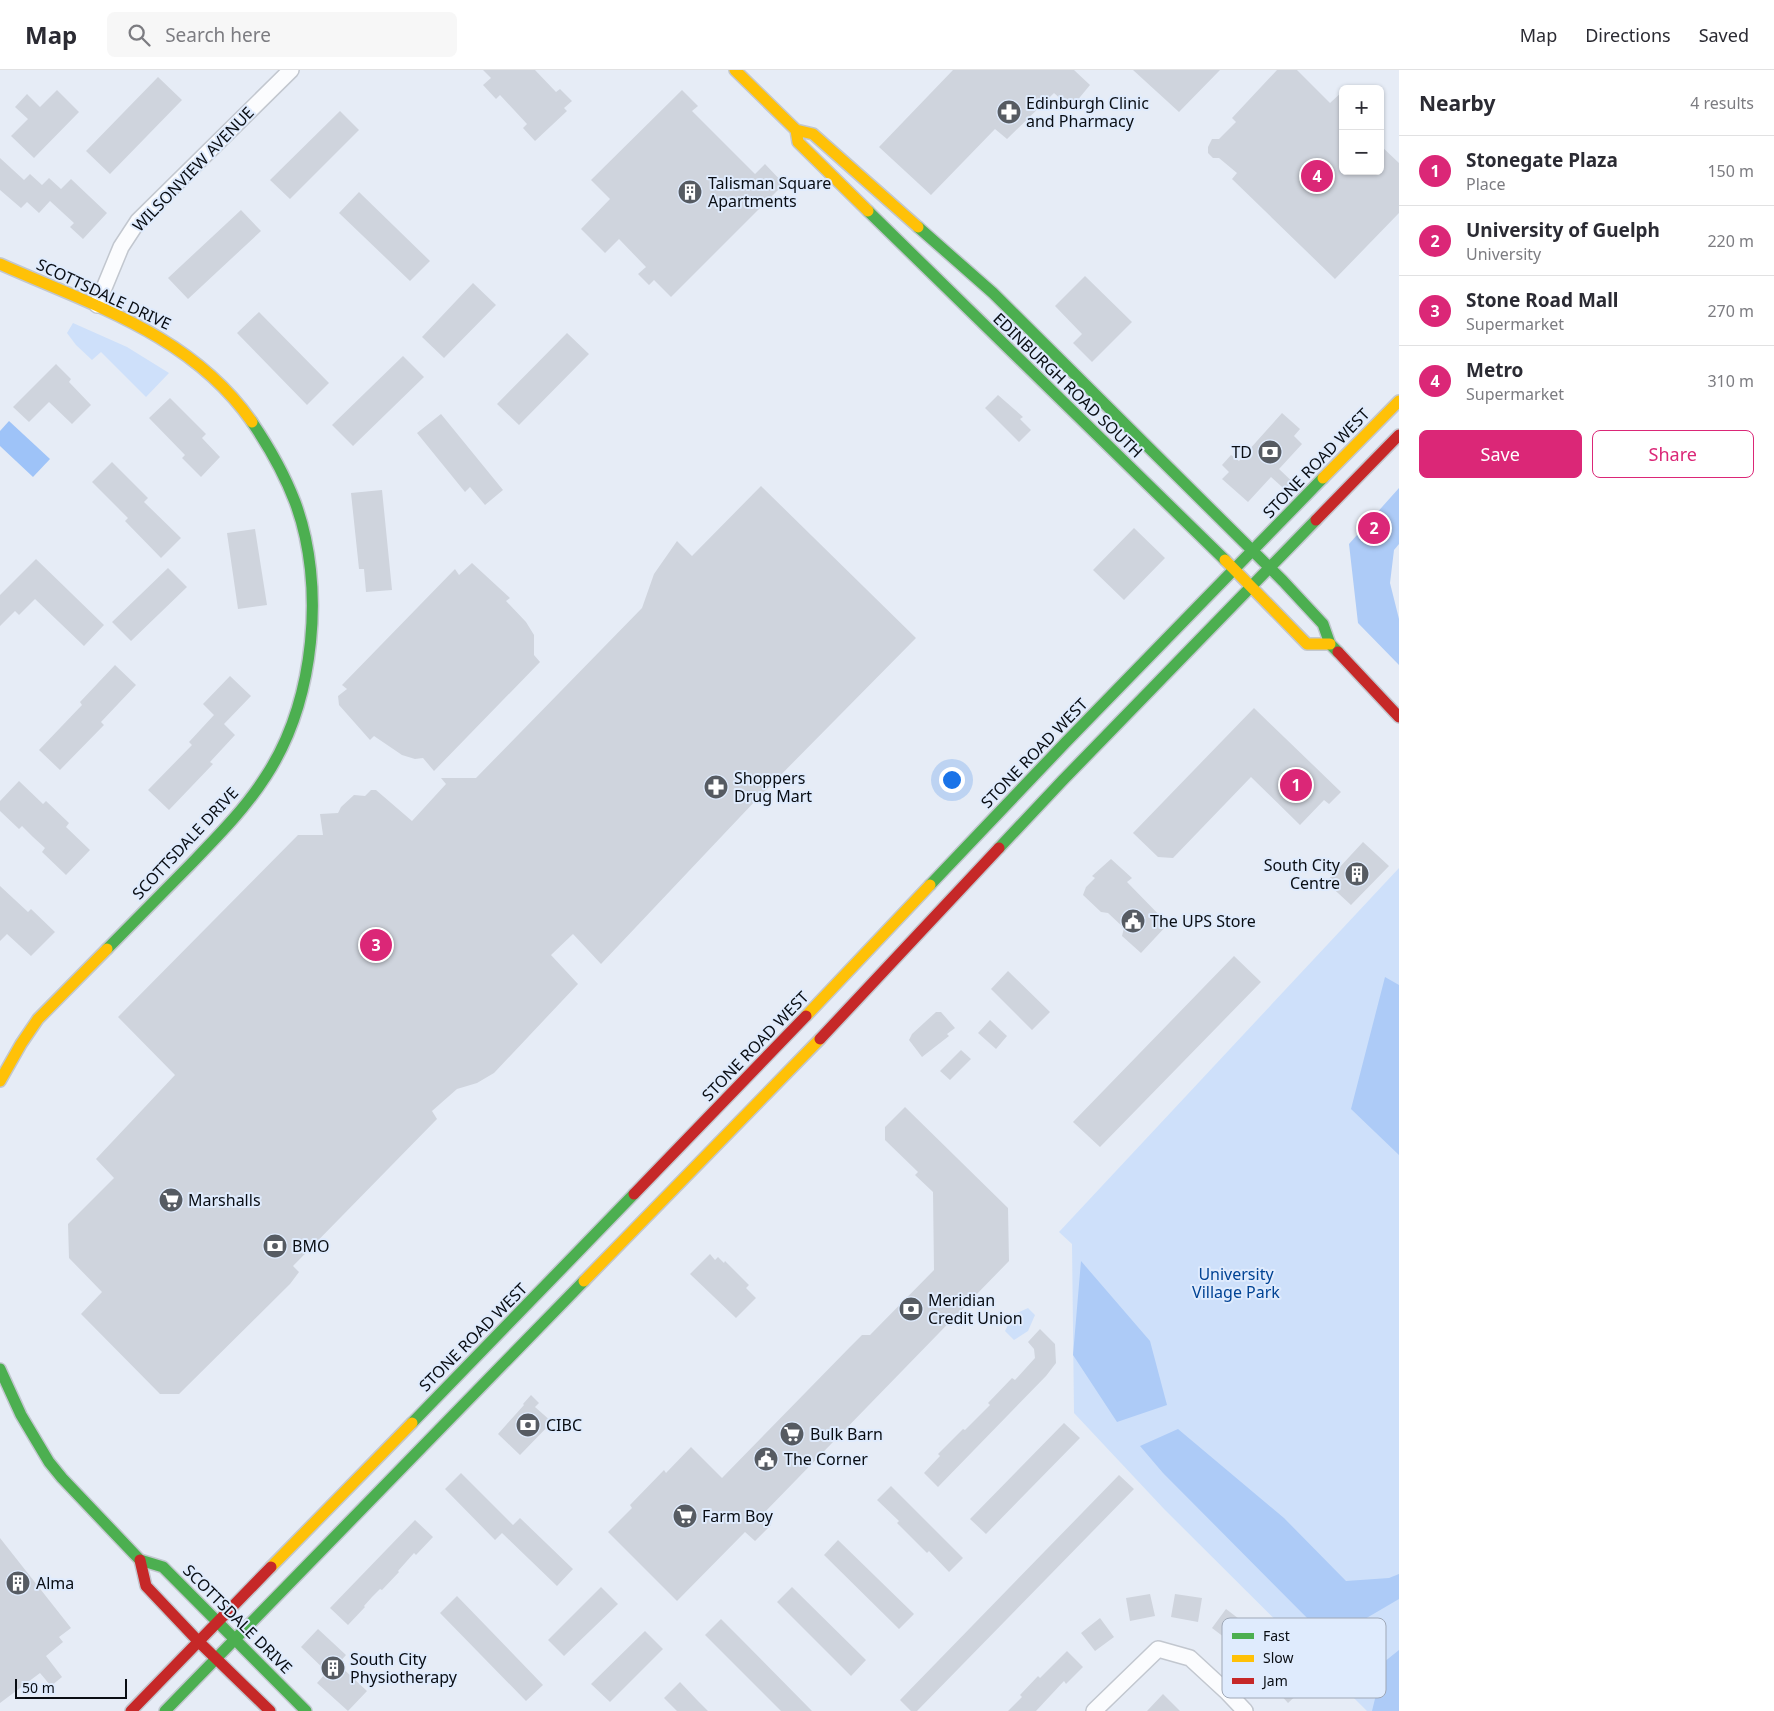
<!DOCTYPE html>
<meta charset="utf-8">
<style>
:root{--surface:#fff;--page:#f7f7f7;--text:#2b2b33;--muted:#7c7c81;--line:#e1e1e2;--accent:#db2777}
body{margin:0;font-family:"Noto Sans",sans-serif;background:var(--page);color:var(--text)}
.controls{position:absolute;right:15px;top:15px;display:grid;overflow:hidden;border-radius:8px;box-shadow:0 1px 4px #0004}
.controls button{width:45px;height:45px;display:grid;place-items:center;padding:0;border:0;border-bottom:1px solid var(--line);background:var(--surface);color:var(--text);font:25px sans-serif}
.scale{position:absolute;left:15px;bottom:12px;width:112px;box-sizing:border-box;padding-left:5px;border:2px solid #090d13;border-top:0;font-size:14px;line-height:18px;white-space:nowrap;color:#090d13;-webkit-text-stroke:4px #dfebfd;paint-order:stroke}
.you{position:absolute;left:951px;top:709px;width:18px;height:18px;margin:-12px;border:4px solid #fff;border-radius:50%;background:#1a73e8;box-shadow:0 0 0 8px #1a73e833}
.badge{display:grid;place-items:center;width:32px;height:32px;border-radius:50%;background:var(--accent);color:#fff;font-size:16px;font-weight:700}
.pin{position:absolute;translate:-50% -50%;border:2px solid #fff;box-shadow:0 1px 5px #0006}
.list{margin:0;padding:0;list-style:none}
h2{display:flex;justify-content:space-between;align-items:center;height:65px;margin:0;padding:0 20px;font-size:21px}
h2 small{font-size:16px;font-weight:400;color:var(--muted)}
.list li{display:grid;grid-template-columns:32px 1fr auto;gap:15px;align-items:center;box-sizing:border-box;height:70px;padding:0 20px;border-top:1px solid var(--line)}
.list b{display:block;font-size:19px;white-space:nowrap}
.list p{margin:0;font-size:16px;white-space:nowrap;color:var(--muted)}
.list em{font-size:16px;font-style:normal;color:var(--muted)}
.actions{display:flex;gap:10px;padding:15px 20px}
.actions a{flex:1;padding:11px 0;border:1px solid var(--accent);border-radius:8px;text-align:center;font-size:18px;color:var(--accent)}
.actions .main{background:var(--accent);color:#fff}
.icon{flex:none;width:28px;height:28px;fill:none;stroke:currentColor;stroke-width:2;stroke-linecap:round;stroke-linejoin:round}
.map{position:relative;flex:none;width:1399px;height:1641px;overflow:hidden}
header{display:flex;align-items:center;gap:30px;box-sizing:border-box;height:70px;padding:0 25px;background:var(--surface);border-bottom:1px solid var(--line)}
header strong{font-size:24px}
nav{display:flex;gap:28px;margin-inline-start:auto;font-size:18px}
.search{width:350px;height:45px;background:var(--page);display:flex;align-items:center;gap:12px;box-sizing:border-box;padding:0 18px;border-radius:8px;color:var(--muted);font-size:19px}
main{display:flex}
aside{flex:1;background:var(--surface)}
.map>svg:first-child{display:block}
</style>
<header>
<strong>Map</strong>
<div class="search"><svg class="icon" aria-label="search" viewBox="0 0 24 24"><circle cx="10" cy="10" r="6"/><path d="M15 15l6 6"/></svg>Search here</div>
<nav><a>Map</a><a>Directions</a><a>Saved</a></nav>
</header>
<main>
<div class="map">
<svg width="1399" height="1641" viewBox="0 0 1399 1641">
<rect width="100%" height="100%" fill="#e6ecf6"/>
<path fill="#cee0fa" d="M 73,253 L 127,277 L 169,303 L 146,327 L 101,282 L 92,290 L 76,275 L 67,263 Z
M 1399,798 L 1399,1641 L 1367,1641 L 1165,1440 L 1074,1343 L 1072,1174 L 1059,1162 Z
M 1028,1238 L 1035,1245 L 1028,1261 L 1014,1270 L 1005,1261 L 1013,1245 Z"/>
<path fill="#adcbf7" d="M 1399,418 L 1399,474 L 1394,480 L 1390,513 L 1399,549 L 1399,595 L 1358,553 L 1349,474 Z
M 1385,907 L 1399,915 L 1399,1085 L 1351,1039 Z
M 1081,1191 L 1150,1271 L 1167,1335 L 1117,1352 L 1073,1285 Z
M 1178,1359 L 1284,1448 L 1346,1511 L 1389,1508 L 1399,1504 L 1399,1529 L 1329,1570 L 1163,1403 L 1140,1376 Z
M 1399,1580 L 1399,1641 L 1372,1641 L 1384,1592 Z"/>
<path fill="#9ec3f8" d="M 9,351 L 50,389 L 33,407 L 0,376 L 0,361 Z"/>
<path fill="#cfd4dd" d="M 483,0 L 535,0 L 556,22 L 560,19 L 572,31 L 564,38 L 567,41 L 535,71 L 523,58 L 527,54 L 500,25 L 496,29 L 483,15 L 491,8 Z
M 953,0 L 1074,0 L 1090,15 L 1071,38 L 1054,23 L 1007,69 L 995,59 L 931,125 L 879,77 Z
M 1133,0 L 1220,0 L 1179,42 Z
M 1277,0 L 1297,0 L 1330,33 L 1343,21 L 1343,101 L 1380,101 L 1380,75 L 1399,93 L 1399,143 L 1335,209 L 1232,109 L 1237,103 L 1219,88 L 1213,88 L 1208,83 L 1208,77 L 1212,69 L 1219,69 L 1236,52 L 1232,48 Z
M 158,7 L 182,30 L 110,104 L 86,81 Z
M 57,20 L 79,42 L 34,88 L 11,66 L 28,49 L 15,37 L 27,24 L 40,37 Z
M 682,20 L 698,36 L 692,41 L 755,104 L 765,94 L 784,114 L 671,227 L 654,210 L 649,215 L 638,204 L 646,197 L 619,169 L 605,183 L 581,159 L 610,129 L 591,110 Z
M 340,41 L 359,60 L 290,129 L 270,110 Z
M 0,88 L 24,110 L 30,104 L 42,115 L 49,108 L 61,119 L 71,109 L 107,143 L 83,169 L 70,157 L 74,153 L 50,131 L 39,143 L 27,132 L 21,138 L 0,120 Z
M 359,122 L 430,191 L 410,211 L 339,143 Z
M 241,140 L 261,161 L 188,229 L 168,208 Z
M 1085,206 L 1132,252 L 1092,292 L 1073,273 L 1082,264 L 1055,236 Z
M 473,213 L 496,235 L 444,288 L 422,267 Z
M 259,242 L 329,313 L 307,335 L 237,263 Z
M 567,263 L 589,284 L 519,355 L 497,334 Z
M 403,286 L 424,307 L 353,376 L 332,355 Z
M 56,294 L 71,309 L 69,312 L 91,335 L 72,354 L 49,332 L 29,352 L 13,337 Z
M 998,325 L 1023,347 L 1020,349 L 1031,360 L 1019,372 L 985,338 Z
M 170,328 L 206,364 L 202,368 L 220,387 L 201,407 L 182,388 L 185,385 L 149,348 Z
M 1282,343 L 1300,359 L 1294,366 L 1302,374 L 1279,399 L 1298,417 L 1291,425 L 1271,407 L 1248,432 L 1222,409 L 1229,402 L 1222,395 L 1231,385 L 1239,391 Z
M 441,344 L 503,420 L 485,435 L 470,417 L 465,422 L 417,363 Z
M 112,392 L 148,428 L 144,432 L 181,468 L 161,488 L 125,451 L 128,448 L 92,412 Z
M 761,416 L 916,568 L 757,729 L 601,894 L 573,864 L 551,885 L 578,914 L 494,1003 L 477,1013 L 457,1019 L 432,1041 L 437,1049 L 293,1196 L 299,1202 L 290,1214 L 179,1324 L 160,1324 L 81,1244 L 102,1222 L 69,1188 L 68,1154 L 114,1108 L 96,1089 L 175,1005 L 118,947 L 298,765 L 323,765 L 320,744 L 338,743 L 341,737 L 354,725 L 365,726 L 371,720 L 376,720 L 412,751 L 446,714 L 441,708 L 476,708 L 642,538 L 654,504 L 677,471 L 692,486 Z
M 382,420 L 392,520 L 366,522 L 364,499 L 359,499 L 351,423 Z
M 1134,458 L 1165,488 L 1124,530 L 1093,500 Z
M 255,459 L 267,535 L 238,539 L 227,463 Z
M 36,489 L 104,555 L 84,576 L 35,529 L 19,545 L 15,541 L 0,556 L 0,525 Z
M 472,493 L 510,528 L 506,531 L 526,552 L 534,565 L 534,585 L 540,592 L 434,701 L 423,688 L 415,689 L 402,685 L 374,666 L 370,670 L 339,635 L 338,626 L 347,619 L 342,615 L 455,499 L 459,505 Z
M 168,498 L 187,517 L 131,571 L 112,552 Z
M 115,595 L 136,615 L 101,652 L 104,655 L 60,700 L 39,680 L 82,635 L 80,632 Z
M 230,606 L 251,626 L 224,654 L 235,665 L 210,692 L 213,694 L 169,740 L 148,720 L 192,675 L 189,672 L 214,645 L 203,634 Z
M 1254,638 L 1341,722 L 1329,734 L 1324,730 L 1300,755 L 1251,707 L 1173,788 L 1158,787 L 1133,763 Z
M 19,711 L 43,734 L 46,731 L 69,753 L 66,757 L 90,780 L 66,805 L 42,782 L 45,778 L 33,767 L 22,756 L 19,759 L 0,741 L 0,731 Z
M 1363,772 L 1389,796 L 1351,835 L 1326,812 Z
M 1111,789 L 1132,808 L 1127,812 L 1168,854 L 1141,883 L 1122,866 L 1124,858 L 1108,843 L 1101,842 L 1083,825 L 1086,817 L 1095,808 L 1092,806 Z
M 0,816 L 28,842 L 31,839 L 55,862 L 31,886 L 7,864 L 0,871 Z
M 1234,886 L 1261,912 L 1100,1077 L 1073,1052 Z
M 1008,901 L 1050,942 L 1032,960 L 991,919 Z
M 936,942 L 941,942 L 955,958 L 947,964 L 949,966 L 922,987 L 909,970 L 912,964 Z
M 990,950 L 1007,966 L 996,979 L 978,963 Z
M 961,980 L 971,989 L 950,1010 L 940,1001 Z
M 905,1037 L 1008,1138 L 1009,1191 L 761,1446 L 771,1455 L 755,1471 L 745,1462 L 677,1531 L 608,1462 L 632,1438 L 630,1435 L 664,1400 L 666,1403 L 691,1377 L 722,1408 L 850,1277 L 862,1265 L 870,1265 L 934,1200 L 933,1122 L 915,1105 L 918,1102 L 885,1070 L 885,1057 Z
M 710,1184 L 715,1190 L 718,1187 L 724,1193 L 725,1191 L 749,1215 L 746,1218 L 756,1228 L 736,1248 L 690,1204 Z
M 1040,1259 L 1055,1274 L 1056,1293 L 1046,1306 L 938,1417 L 924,1403 L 940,1386 L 938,1384 L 963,1359 L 965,1360 L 990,1335 L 988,1333 L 1012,1308 L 1015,1310 L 1035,1288 L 1034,1279 L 1028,1272 Z
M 531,1325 L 539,1333 L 535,1337 L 552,1352 L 520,1385 L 498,1364 L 524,1335 L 523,1334 Z
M 1064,1353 L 1080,1368 L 986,1464 L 970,1449 Z
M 461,1403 L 513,1455 L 520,1448 L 573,1499 L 557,1516 L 502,1463 L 495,1470 L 445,1419 Z
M 1119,1405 L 1134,1419 L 917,1641 L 911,1641 L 900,1630 Z
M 891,1416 L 963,1488 L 949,1502 L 929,1481 L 927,1483 L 897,1453 L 899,1451 L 877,1430 Z
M 415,1450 L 433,1467 L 416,1485 L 414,1483 L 398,1501 L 399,1502 L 382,1520 L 380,1519 L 372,1527 L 364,1536 L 365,1537 L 348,1555 L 330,1538 Z
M 0,1468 L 71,1558 L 59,1567 L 63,1572 L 46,1586 L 62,1607 L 51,1616 L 40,1603 L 0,1633 Z
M 838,1470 L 914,1544 L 899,1559 L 824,1485 Z
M 601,1517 L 618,1534 L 564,1586 L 548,1570 Z
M 792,1517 L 866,1590 L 851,1606 L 777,1532 Z
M 1150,1524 L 1155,1546 L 1130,1551 L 1126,1528 Z
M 1175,1524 L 1202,1528 L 1198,1552 L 1171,1547 Z
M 457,1526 L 543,1615 L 526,1631 L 440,1543 Z
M 1226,1539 L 1247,1555 L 1243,1561 L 1285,1602 L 1287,1601 L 1303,1619 L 1288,1633 L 1262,1604 L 1259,1607 L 1240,1588 L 1245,1583 L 1212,1558 Z
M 1100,1548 L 1114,1567 L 1095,1581 L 1081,1563 Z
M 721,1549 L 739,1567 L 812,1641 L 781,1641 L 705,1565 Z
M 318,1559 L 346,1585 L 338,1594 L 367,1621 L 348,1641 L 317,1613 L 327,1602 L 301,1577 Z
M 645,1561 L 663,1579 L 610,1632 L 591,1614 Z
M 1067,1581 L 1083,1597 L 1066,1614 L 1064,1611 L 1036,1641 L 1008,1641 L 1022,1627 L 1020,1625 L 1038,1606 L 1040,1608 Z
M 680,1612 L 697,1630 L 708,1641 L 677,1641 L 664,1628 Z
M 1163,1624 L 1180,1641 L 1147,1641 Z"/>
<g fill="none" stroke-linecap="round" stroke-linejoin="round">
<defs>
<path id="street" d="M 97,235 L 121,177 L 138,151 L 291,0
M 1094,1641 L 1158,1579 L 1190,1588 L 1228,1623 L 1245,1641"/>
<path id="fast" d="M 868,141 L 1225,490
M 918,157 L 993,223 L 1283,511 L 1323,554 L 1330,574 L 1338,582
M 999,778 L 1063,710 L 1316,450
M 930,815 L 1066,672 L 1323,408
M 107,879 C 135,851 162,823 190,795 C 217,767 245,739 266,706 C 315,631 326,515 295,432 C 284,403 269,377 252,352
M 0,1299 L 21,1345 L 49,1392 L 62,1408 L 140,1490 L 163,1497 L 306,1641
M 412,1353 L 634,1124
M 165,1641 L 584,1211"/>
<path id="slow" d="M 735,0 L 796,60 L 798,72 L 868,141
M 796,60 L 813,64 L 918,157
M 0,194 C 92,235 192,265 252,352
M 1323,408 L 1399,331
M 1225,490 L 1307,574 L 1330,574
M 806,946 L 930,815
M 0,1011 L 21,974 L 38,949 L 107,879
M 584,1211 L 820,969
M 271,1497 L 412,1353"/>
<path id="jam" d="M 1316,450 L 1399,365
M 1338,582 L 1399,647
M 820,969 L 999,778
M 634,1124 L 806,946
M 140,1490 L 146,1516 L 199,1572 L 270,1641
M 131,1641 L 271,1497"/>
</defs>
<use href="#street" stroke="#c2c7cf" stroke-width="18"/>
<use href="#fast" stroke="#c2c7cf" stroke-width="14"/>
<use href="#slow" stroke="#c2c7cf" stroke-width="14"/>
<use href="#jam" stroke="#c2c7cf" stroke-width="14"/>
<use href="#street" stroke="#fbfcfe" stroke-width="15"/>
<use href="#fast" stroke="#4caf50" stroke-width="11"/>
<use href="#slow" stroke="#ffc107" stroke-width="11"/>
<use href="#jam" stroke="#c62828" stroke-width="11"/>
</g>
<defs>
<symbol id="pharmacy-disc" viewBox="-11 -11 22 22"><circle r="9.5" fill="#565b62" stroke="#dfebfd"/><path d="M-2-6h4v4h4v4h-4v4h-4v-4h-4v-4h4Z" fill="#fff"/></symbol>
<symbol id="building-disc" viewBox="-11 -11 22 22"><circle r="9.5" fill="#565b62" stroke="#dfebfd"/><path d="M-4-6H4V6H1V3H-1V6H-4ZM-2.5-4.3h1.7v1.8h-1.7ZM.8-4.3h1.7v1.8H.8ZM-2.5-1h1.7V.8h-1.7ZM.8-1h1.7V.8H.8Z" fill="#fff"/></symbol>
<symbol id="bank-disc" viewBox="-11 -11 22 22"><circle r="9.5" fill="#565b62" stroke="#dfebfd"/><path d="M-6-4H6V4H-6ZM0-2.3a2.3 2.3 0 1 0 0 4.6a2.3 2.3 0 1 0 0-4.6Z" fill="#fff"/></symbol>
<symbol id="civic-disc" viewBox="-11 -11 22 22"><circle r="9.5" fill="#565b62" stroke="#dfebfd"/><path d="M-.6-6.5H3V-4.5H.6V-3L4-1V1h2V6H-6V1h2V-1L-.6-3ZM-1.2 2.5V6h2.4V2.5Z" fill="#fff"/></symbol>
<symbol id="supermarket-disc" viewBox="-11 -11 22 22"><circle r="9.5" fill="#565b62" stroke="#dfebfd"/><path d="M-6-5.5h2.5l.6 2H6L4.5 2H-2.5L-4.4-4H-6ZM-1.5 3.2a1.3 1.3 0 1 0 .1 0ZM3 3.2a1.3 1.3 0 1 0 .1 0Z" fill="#fff"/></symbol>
</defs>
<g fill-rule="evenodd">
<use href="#pharmacy-disc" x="995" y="28" width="28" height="28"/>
<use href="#building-disc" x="676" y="108" width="28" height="28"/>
<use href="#bank-disc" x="1256" y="368" width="28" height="28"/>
<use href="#pharmacy-disc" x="702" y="703" width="28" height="28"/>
<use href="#building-disc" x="1343" y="790" width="28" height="28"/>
<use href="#civic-disc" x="1119" y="837" width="28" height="28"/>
<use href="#supermarket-disc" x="157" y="1116" width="28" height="28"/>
<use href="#bank-disc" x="261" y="1162" width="28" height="28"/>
<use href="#bank-disc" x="897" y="1225" width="28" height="28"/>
<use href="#bank-disc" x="514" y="1341" width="28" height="28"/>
<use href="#supermarket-disc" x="778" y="1350" width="28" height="28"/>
<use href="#civic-disc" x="752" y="1375" width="28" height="28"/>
<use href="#supermarket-disc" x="671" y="1432" width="28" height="28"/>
<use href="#building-disc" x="4" y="1499" width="28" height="28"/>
<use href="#building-disc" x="319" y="1584" width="28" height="28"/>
</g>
<g text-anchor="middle" stroke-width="4" stroke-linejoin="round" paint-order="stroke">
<g font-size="16" fill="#090d13" stroke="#dfebfd" text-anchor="start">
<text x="1026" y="39">Edinburgh Clinic<tspan x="1026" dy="18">and Pharmacy</tspan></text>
<text x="708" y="119">Talisman Square<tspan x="708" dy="18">Apartments</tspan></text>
<text x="1252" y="388" text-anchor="end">TD</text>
<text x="734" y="714">Shoppers<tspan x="734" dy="18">Drug Mart</tspan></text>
<text x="1340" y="801" text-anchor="end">South City<tspan x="1340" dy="18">Centre</tspan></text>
<text x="1150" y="857">The UPS Store</text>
<text x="188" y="1136">Marshalls</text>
<text x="292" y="1182">BMO</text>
<text x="928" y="1236">Meridian<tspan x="928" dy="18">Credit Union</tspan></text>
<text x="546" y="1361">CIBC</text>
<text x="810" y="1370">Bulk Barn</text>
<text x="784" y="1395">The Corner</text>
<text x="702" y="1452">Farm Boy</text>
<text x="36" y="1519">Alma</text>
<text x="350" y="1595">South City<tspan x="350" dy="18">Physiotherapy</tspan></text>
</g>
<g font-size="16" fill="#090d13" stroke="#dfebfd">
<text transform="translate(193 99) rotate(-46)" y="6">WILSONVIEW AVENUE</text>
<text transform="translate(104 224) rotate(25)" y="6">SCOTTSDALE DRIVE</text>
<text transform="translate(1068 315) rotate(44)" y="6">EDINBURGH ROAD SOUTH</text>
<text transform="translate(1316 393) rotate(-46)" y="6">STONE ROAD WEST</text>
<text transform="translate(1034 683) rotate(-46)" y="6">STONE ROAD WEST</text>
<text transform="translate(185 773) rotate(-47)" y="6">SCOTTSDALE DRIVE</text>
<text transform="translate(755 976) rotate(-46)" y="6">STONE ROAD WEST</text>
<text transform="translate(473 1267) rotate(-45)" y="6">STONE ROAD WEST</text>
<text transform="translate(238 1549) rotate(45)" y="6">SCOTTSDALE DRIVE</text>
</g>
<g font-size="16" fill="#004394" stroke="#dfebfd">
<text x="1236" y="1210">University<tspan x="1236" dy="18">Village Park</tspan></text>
</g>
</g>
<rect x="1222" y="1548" width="164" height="80" rx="8" fill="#dfebfd" stroke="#9fa8b7" stroke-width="1"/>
<rect x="1232" y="1563" width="22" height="6" fill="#4caf50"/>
<rect x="1232" y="1585" width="22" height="7" fill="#ffc107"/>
<rect x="1232" y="1608" width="22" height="6" fill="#c62828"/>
<g font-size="14" fill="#090d13">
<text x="1263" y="1571">Fast</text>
<text x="1263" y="1593">Slow</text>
<text x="1263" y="1616">Jam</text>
</g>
</svg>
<div class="controls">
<button>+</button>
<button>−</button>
</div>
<div class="scale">50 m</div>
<div class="you"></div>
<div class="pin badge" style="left:1296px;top:715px">1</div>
<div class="pin badge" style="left:1374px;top:458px">2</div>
<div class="pin badge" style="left:376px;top:875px">3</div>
<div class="pin badge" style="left:1317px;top:106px">4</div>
</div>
<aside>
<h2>Nearby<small>4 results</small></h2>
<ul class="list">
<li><span class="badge">1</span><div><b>Stonegate Plaza</b><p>Place</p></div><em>150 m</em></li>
<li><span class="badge">2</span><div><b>University of Guelph</b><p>University</p></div><em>220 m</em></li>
<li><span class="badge">3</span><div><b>Stone Road Mall</b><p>Supermarket</p></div><em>270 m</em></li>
<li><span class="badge">4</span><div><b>Metro</b><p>Supermarket</p></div><em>310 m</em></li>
</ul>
<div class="actions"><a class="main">Save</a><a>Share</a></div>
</aside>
</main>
